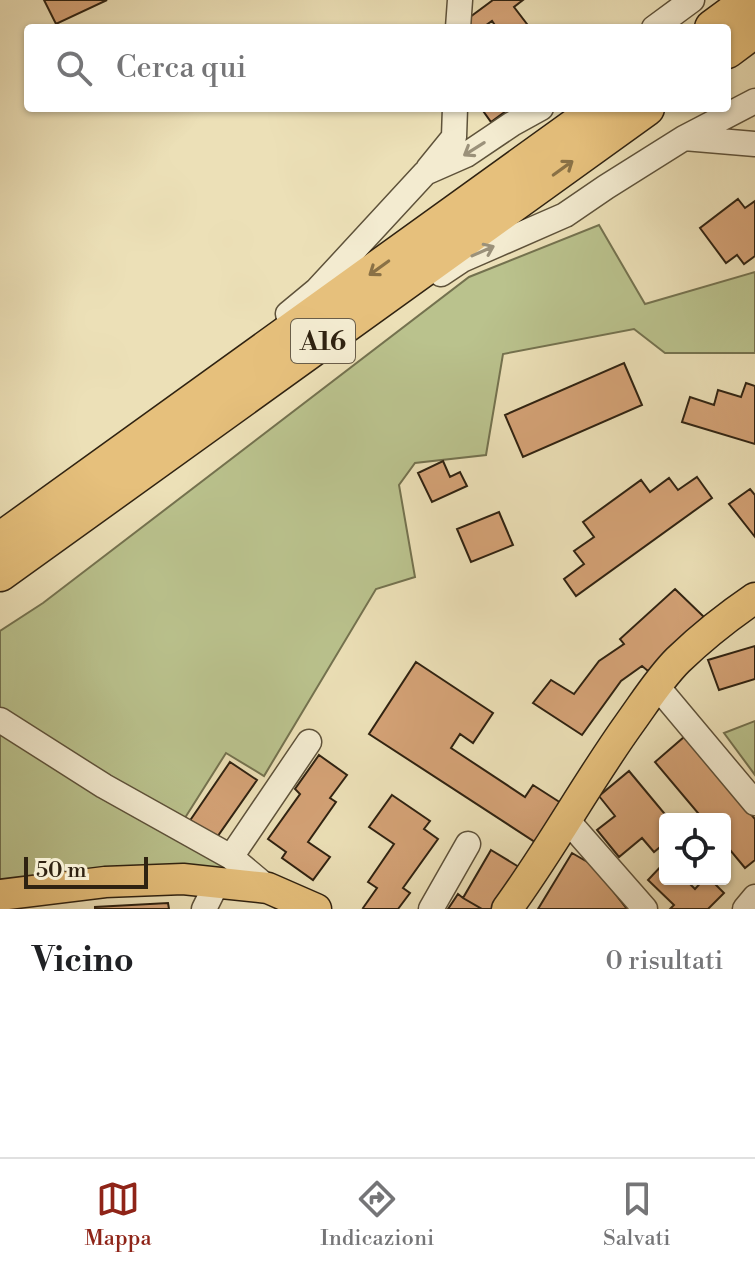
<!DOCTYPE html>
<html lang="it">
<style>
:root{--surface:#fff;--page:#f6f6f6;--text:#202124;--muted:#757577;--line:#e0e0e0;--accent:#8f2418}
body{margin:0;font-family:"Libre Bodoni",serif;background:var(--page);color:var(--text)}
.controls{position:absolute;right:24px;bottom:24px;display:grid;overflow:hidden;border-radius:8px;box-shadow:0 2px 6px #0004}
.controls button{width:72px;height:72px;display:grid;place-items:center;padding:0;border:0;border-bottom:2px solid var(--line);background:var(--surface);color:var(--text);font:40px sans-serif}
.scale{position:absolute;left:24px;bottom:20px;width:124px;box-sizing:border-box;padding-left:8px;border:4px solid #2f2211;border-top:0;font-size:22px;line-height:28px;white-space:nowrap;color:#2f2211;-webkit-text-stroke:6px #f3ebd0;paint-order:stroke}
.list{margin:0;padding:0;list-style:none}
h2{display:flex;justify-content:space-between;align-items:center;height:104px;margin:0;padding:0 32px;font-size:34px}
h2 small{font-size:26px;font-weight:400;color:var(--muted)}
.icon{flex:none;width:44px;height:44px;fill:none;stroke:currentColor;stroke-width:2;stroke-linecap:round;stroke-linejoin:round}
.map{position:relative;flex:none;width:755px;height:909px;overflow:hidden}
.search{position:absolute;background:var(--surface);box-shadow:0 2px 6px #0004;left:24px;right:24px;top:24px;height:88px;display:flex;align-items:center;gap:20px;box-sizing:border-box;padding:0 28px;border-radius:8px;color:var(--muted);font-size:30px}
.sheet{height:248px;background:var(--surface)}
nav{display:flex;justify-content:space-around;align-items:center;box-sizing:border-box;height:112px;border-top:2px solid var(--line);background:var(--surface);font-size:22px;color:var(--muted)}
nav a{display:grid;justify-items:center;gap:4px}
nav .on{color:var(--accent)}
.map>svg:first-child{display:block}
</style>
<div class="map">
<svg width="755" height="909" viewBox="0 0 755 909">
<rect width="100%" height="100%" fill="#ece0b7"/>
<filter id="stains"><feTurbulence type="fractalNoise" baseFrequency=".0025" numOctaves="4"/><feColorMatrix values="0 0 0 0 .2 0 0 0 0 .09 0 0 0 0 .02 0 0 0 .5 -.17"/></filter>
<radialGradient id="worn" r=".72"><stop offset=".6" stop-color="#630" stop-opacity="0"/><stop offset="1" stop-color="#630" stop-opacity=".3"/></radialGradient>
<path fill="#bac28d" stroke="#74724f" stroke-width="2" d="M 599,225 L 645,304 L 755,272 L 755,353 L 665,353 L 634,329 L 503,354 L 486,455 L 415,463 L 399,485 L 415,577 L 376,589 L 264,776 L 226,753 L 183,821 L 250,880 L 0,886 L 0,631 L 43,603 L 469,277 Z
M 755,721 L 755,775 L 724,733 Z"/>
<path fill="#d4a276" stroke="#2f2211" stroke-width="2" d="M 44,0 L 107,0 L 56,24 Z
M 493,0 L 523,0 L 514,7 L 530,28 L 497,28 L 492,21 L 482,28 L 471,28 L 466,20 Z
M 481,108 L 503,108 L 506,111 L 491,122 Z
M 738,199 L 745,208 L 755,201 L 755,256 L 744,264 L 737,255 L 726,263 L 700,228 Z
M 624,363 L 642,405 L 523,457 L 505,415 Z
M 746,383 L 755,386 L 755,444 L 682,422 L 690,397 L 714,405 L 718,390 L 741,397 Z
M 443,461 L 450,477 L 460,472 L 467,486 L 432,502 L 418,473 Z
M 697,477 L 712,498 L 576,596 L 564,579 L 584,564 L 574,551 L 594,537 L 583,522 L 641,480 L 650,492 L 669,478 L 678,490 Z
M 750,489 L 755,495 L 755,537 L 729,504 Z
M 499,512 L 513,545 L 471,562 L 457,529 Z
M 675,589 L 704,617 L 648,671 L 642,666 L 621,681 L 582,735 L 533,703 L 551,680 L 574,694 L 599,661 L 624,644 L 620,639 Z
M 755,646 L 755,679 L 719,690 L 708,660 Z
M 416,662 L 493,713 L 473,743 L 460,734 L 451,748 L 525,797 L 533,785 L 561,803 L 535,842 L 369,734 Z
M 684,737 L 755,819 L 755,860 L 745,868 L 725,844 L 725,819 L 703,819 L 655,762 Z
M 319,755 L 347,775 L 330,798 L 336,802 L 308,842 L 330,857 L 313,880 L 282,858 L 286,852 L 268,839 L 300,794 L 295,789 Z
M 230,762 L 257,780 L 215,840 L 189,822 Z
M 629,771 L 669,819 L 665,819 L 665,843 L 654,852 L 642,838 L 619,857 L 597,830 L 615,816 L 599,796 Z
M 392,795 L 430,821 L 424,829 L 438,839 L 403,888 L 410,893 L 398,909 L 365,909 L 363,908 L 377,888 L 368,882 L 394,844 L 369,827 Z
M 491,850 L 519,867 L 494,909 L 482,909 L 463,898 Z
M 572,853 L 610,875 L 606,882 L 627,909 L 538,909 Z
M 665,862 L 665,879 L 685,879 L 695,889 L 704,879 L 710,879 L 724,893 L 708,909 L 670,909 L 674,905 L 648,880 Z
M 458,894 L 463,898 L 482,909 L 448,909 Z
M 168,903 L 169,909 L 95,909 L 95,907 Z"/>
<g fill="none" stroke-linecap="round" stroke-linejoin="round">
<defs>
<path id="minor" d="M 458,28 L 460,0
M 654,28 L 692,0
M 684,138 L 755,144
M 428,169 L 454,137 L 455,108
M 441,274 L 462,260 L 565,215 L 606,187 L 684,138 L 755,101
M 288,314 L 317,290 L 425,173 L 466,155 L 512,124 L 541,108
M 656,685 L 755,803
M 0,720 L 104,786 L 231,857 L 268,888
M 567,820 L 645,909
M 231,857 L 309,742
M 204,909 L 217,883
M 431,909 L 468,844
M 745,909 L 755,897"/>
<path id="major" d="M 0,895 L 105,882 L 183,879 L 268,888 L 316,909
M 507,909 C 551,849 586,784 629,724 C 645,702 659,679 678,660 C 702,637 727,617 755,598"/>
<path id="highway" d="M 713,28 L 751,0
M 727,50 L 755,29
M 0,541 L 601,108
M 0,573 L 646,108"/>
</defs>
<use href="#minor" stroke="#5e523a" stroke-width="27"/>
<use href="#major" stroke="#2f2211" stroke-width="33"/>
<use href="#highway" stroke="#2f2211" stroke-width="39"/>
<use href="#minor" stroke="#f3ebd0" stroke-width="24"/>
<use href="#major" stroke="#e6c07c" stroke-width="30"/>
<use href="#highway" stroke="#e6c07c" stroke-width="36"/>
</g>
<defs><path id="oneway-shaft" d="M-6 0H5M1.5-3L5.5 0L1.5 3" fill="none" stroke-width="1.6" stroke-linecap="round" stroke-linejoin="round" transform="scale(2)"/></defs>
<g stroke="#9b917a">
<use href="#oneway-shaft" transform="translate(474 149) rotate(148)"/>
<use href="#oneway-shaft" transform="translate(483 251) rotate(-24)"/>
</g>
<g stroke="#8a7146">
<use href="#oneway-shaft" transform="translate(563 168) rotate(-36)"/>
<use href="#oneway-shaft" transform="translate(379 268) rotate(144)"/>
</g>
<g text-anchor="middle" stroke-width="6" stroke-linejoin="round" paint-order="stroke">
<rect fill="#f3ebd0" stroke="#6a5e4a" stroke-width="2" x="291" y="319" width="64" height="44" rx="6"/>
<g font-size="26" font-weight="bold" fill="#2f2211">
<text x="323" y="350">A16</text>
</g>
</g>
<rect width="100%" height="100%" filter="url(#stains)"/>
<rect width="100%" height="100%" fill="url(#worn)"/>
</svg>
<div class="controls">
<button><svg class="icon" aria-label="locate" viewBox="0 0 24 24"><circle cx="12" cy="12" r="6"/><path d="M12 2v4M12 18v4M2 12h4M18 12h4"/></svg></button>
</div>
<div class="scale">50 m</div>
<div class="search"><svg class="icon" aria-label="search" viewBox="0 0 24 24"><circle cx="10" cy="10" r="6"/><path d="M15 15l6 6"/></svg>Cerca qui</div>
</div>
<section class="sheet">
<h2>Vicino<small>0 risultati</small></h2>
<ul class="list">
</ul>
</section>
<nav>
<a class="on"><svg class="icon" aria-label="map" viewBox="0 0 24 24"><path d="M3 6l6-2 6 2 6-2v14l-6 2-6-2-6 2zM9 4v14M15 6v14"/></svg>Mappa</a>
<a><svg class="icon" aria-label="directions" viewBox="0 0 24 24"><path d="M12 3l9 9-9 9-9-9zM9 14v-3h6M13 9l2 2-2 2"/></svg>Indicazioni</a>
<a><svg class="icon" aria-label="saved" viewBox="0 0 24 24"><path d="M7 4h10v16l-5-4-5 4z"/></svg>Salvati</a>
</nav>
